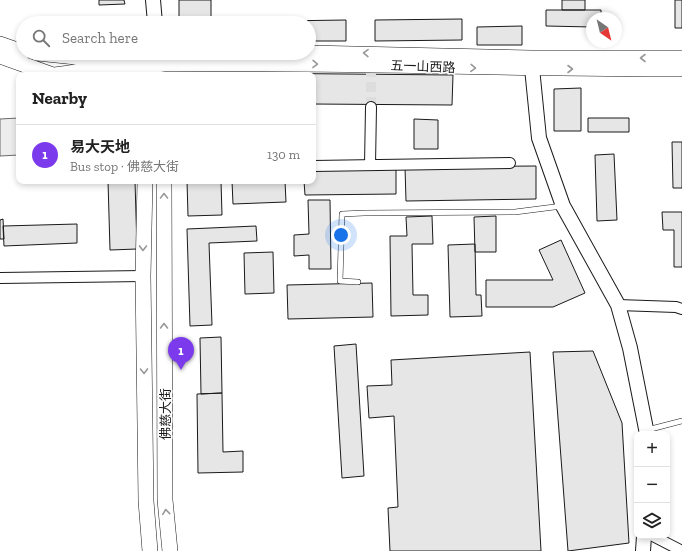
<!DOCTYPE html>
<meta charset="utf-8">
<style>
:root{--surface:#fff;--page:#f2f2f2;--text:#222;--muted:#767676;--line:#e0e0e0;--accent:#7c3aed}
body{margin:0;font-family:"Zilla Slab","Noto Sans SC",serif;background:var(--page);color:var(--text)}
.controls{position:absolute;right:12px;bottom:12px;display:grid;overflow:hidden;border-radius:8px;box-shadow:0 2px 6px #0003}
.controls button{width:36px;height:36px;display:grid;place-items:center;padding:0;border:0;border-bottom:1px solid var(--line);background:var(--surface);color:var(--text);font:20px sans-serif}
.compass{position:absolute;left:586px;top:12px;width:36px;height:36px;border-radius:50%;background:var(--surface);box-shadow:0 2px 6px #0003;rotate:145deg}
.you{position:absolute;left:341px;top:235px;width:14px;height:14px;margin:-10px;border:3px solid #fff;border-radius:50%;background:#1a73e8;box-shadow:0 0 0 6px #1a73e833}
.badge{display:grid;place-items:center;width:26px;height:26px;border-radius:50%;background:var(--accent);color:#fff;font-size:13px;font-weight:700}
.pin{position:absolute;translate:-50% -33px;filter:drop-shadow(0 1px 2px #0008)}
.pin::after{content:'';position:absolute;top:21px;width:14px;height:12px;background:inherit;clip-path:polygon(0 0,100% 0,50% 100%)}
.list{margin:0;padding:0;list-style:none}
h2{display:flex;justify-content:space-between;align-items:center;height:52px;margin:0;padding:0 16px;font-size:17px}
h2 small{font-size:13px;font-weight:400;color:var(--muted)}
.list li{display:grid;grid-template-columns:26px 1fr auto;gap:12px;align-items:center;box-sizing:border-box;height:60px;padding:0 16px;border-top:1px solid var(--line)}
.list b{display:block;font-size:15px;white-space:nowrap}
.list p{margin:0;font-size:13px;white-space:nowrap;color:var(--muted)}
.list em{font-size:13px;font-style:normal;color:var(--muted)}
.icon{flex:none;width:22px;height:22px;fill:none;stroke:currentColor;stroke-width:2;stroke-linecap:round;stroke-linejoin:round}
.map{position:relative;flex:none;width:682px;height:551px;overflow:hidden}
.search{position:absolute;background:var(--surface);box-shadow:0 2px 6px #0003;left:16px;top:16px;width:300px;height:44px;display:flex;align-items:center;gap:10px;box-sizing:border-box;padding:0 14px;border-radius:22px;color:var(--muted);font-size:15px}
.panel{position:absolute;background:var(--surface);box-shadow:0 2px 6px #0003;left:16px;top:72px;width:300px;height:112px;border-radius:8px}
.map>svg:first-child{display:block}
</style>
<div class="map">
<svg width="682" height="551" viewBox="0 0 682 551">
<rect width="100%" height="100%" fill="#fff"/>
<path fill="#ededed" stroke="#6a6a6a" d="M 19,118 L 19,155 L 0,156 L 0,119 Z"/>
<path fill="#e6e6e6" stroke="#1a1a1a" d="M 99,0 L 124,0 L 125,4 L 99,5 Z
M 179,0 L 211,0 L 211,23 L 179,23 Z
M 562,0 L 585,0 L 585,10 L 562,10 Z
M 675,0 L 682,0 L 682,28 L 675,28 Z
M 546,10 L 601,10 L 601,18 L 592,18 L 592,27 L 546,26 Z
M 462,19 L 462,40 L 375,41 L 375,20 Z
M 346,20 L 346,41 L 309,41 L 309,23 L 278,23 L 278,21 Z
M 522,26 L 522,45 L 477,45 L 477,27 Z
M 237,73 L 453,75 L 452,105 L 313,104 L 313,75 L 237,75 Z
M 581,88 L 581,131 L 554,131 L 554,89 Z
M 588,118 L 629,118 L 629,132 L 588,132 Z
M 414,119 L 438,120 L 438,149 L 414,149 Z
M 672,142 L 682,142 L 682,188 L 673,188 Z
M 614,154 L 617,220 L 597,221 L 595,155 Z
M 536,166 L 536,199 L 406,201 L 405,167 Z
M 396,168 L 396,194 L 305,195 L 304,181 L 313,181 L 313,169 Z
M 108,181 L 135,181 L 137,249 L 110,250 Z
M 187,181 L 221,181 L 222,215 L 188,216 Z
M 232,181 L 285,181 L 286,202 L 233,204 Z
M 308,200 L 330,200 L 331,269 L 309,269 L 309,255 L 294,256 L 294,235 L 309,234 Z
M 662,212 L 682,212 L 682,267 L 674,267 L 674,230 L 663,230 Z
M 432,216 L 433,244 L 412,244 L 413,295 L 428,295 L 428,315 L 391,316 L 390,236 L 407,236 L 406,217 Z
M 496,216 L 496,252 L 475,252 L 474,217 Z
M 3,219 L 4,239 L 0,239 L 0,220 Z
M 77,224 L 77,243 L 4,246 L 3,226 Z
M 256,226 L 257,241 L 209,243 L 212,325 L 190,326 L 187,229 Z
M 561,240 L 585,293 L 553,307 L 486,307 L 486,280 L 553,280 L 539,250 Z
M 475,244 L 476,295 L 481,295 L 482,316 L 450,317 L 448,245 Z
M 273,252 L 274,293 L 245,294 L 244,253 Z
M 372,283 L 373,317 L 288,319 L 287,285 Z
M 221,337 L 222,393 L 201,394 L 200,338 Z
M 356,344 L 364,476 L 342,478 L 334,346 Z
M 593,351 L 622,423 L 629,543 L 568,551 L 553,352 Z
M 530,352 L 541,551 L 390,551 L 388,508 L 398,507 L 394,416 L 369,418 L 367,386 L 392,385 L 391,360 Z
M 222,393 L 223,452 L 243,451 L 243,472 L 198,473 L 197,394 Z"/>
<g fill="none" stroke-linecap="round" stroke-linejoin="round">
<path stroke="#ddd" stroke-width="10" stroke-dasharray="10 5" stroke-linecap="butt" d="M 371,107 L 371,72"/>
<defs>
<path id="lane" d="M 358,282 L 340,281 L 342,214 L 364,213 L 515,212 L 562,206
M 647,430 L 682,421"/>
<path id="street" d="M 370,165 L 371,107
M 313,166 L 510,163
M 0,278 L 143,276
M 618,305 L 676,307 L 682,309
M 653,536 L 682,551"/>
<path id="secondary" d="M 153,0 L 155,23
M 531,58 L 539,138 L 563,206 L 618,305 L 630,348 L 647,434
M 643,551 L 644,536"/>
<path id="primary" d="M 0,44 L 23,52
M 37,53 L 76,57 L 188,53
M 309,53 L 531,58 L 682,58
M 0,56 L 53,75
M 55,75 C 91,69 128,69 164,64 C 337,62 509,69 682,69
M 145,181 L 143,276 L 146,501 L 150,551
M 164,181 L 165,500 L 170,551"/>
</defs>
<use href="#lane" stroke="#1a1a1a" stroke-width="6"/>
<use href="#street" stroke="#1a1a1a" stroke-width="12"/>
<use href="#secondary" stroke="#1a1a1a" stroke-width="16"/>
<use href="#primary" stroke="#1a1a1a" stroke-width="16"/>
<use href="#lane" stroke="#fff" stroke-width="5"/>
<use href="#street" stroke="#fff" stroke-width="10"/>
<use href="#secondary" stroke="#fff" stroke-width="14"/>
<use href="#primary" stroke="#fff" stroke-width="15"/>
</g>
<defs><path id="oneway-chevron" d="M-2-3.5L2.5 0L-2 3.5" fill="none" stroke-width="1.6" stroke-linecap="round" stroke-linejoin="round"/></defs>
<g stroke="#989898">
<use href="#oneway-chevron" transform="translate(366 53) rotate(-179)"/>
<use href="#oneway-chevron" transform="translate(643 58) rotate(180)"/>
<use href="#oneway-chevron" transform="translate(315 64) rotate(1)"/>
<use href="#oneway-chevron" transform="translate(473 68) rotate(2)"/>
<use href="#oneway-chevron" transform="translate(570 69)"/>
<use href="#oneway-chevron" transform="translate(164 196) rotate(-90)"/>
<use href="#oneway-chevron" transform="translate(143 248) rotate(91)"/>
<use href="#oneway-chevron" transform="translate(164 326) rotate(-90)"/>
<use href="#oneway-chevron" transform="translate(144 371) rotate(89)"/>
<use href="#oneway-chevron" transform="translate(166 512) rotate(-96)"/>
</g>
<g text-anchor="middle" stroke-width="3" stroke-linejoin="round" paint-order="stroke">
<g font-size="13" fill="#1a1a1a" stroke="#fff">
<text transform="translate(423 66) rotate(2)" y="5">五一山西路</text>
<text transform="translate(165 414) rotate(-90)" y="5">佛慈大街</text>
</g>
</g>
</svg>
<div class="controls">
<button>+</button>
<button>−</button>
<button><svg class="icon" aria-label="layers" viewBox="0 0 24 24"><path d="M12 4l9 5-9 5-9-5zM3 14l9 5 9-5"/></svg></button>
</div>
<svg class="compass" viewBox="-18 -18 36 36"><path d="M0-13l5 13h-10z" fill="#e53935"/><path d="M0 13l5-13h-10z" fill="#767676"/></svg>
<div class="you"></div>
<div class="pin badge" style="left:181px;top:370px">1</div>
<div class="search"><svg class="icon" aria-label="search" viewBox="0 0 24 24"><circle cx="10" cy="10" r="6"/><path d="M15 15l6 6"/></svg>Search here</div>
<section class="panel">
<h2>Nearby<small></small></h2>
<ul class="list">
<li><span class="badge">1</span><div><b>易大天地</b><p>Bus stop · 佛慈大街</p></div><em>130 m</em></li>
</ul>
</section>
</div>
